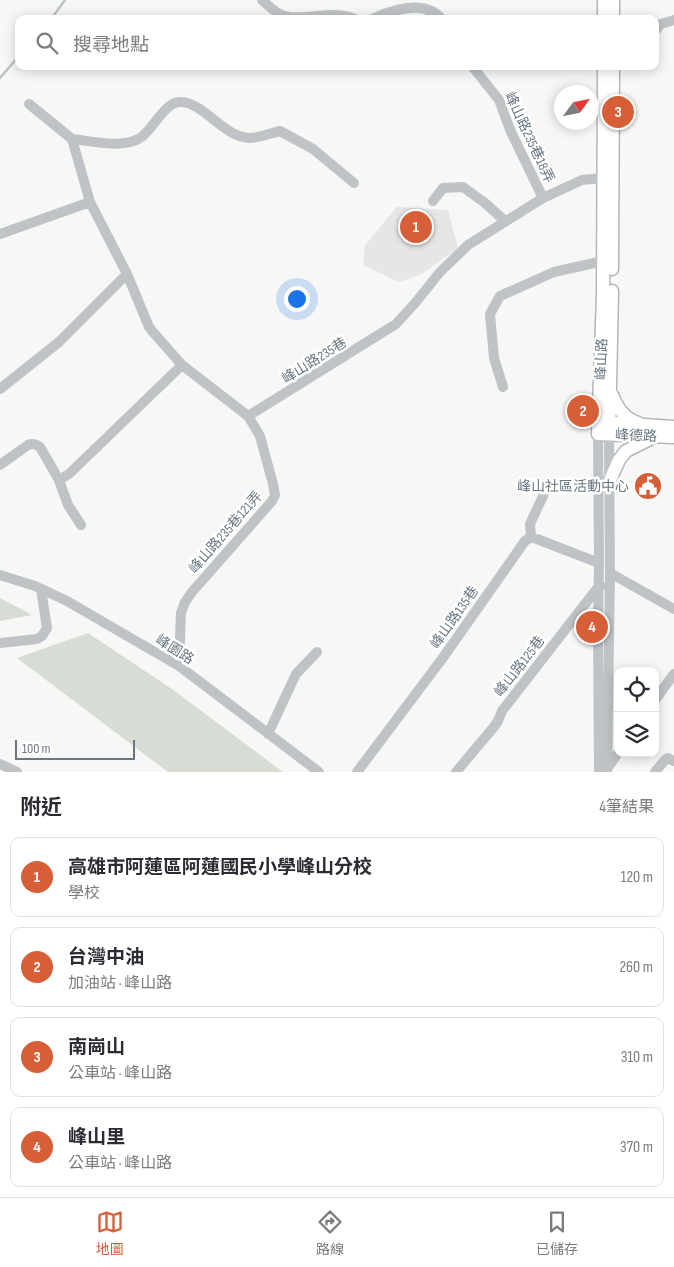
<!DOCTYPE html>
<html lang="zh-TW">
<meta charset="utf-8">
<style>
:root{--surface:#fff;--page:#f7f7f7;--text:#2b2b33;--muted:#7c7c81;--line:#e1e1e2;--accent:#d65f37}
body{margin:0;font-family:"Sofia Sans Condensed","Noto Sans TC",sans-serif;background:var(--page);color:var(--text)}
.controls{position:absolute;right:15px;bottom:15px;display:grid;overflow:hidden;border-radius:10px;box-shadow:0 2px 12px #0003}
.controls button{width:45px;height:45px;display:grid;place-items:center;padding:0;border:0;border-bottom:1px solid var(--line);background:var(--surface);color:var(--text);font:25px sans-serif}
.compass{position:absolute;left:554px;top:85px;width:45px;height:45px;border-radius:50%;background:var(--surface);box-shadow:0 2px 12px #0003;rotate:57deg}
.scale{position:absolute;left:15px;bottom:12px;width:120px;box-sizing:border-box;padding-left:5px;border:2px solid #697783;border-top:0;font-size:14px;line-height:18px;white-space:nowrap;color:#697783;-webkit-text-stroke:4px #fff;paint-order:stroke}
.you{position:absolute;left:296px;top:298px;width:18px;height:18px;margin:-12px;border:4px solid #fff;border-radius:50%;background:#1a73e8;box-shadow:0 0 0 8px #1a73e833}
.badge{display:grid;place-items:center;width:32px;height:32px;border-radius:50%;background:var(--accent);color:#fff;font-size:16px;font-weight:700}
.pin{position:absolute;translate:-50% -50%;border:2px solid #fff;box-shadow:0 1px 5px #0006}
.list{margin:0;padding:0;list-style:none}
h2{display:flex;justify-content:space-between;align-items:center;height:65px;margin:0;padding:0 20px;font-size:21px}
h2 small{font-size:16px;font-weight:400;color:var(--muted)}
.list li{display:grid;grid-template-columns:32px 1fr auto;gap:15px;align-items:center;box-sizing:border-box;height:80px;margin:0 10px 10px;padding:0 10px;border:1px solid var(--line);border-radius:10px}
.list b{display:block;font-size:19px;white-space:nowrap}
.list p{margin:0;font-size:16px;white-space:nowrap;color:var(--muted)}
.list em{font-size:16px;font-style:normal;color:var(--muted)}
.icon{flex:none;width:28px;height:28px;fill:none;stroke:currentColor;stroke-width:2;stroke-linecap:round;stroke-linejoin:round}
.map{position:relative;flex:none;width:674px;height:772px;overflow:hidden}
.search{position:absolute;background:var(--surface);box-shadow:0 2px 12px #0003;left:15px;right:15px;top:15px;height:55px;display:flex;align-items:center;gap:12px;box-sizing:border-box;padding:0 18px;border-radius:10px;color:var(--muted);font-size:19px}
.sheet{height:425px;background:var(--surface)}
nav{display:flex;justify-content:space-around;align-items:center;box-sizing:border-box;height:70px;border-top:1px solid var(--line);background:var(--surface);font-size:14px;color:var(--muted)}
nav a{display:grid;justify-items:center;gap:2px}
nav .on{color:var(--accent)}
.map>svg:first-child{display:block}
</style>
<div class="map">
<svg width="674" height="772" viewBox="0 0 674 772">
<rect width="100%" height="100%" fill="#f7f7f5"/>
<path fill="#e5e6e5" d="M 397,207 L 448,210 L 458,248 L 422,274 L 399,282 L 363,265 L 365,245 Z"/>
<path fill="#d7dcd4" d="M 0,598 L 32,615 L 0,621 Z
M 88,633 L 172,689 L 283,772 L 168,772 L 17,658 Z"/>
<g fill="none" stroke-linecap="round" stroke-linejoin="round">
<path stroke="#bac4c9" stroke-width="2.5" d="M 51,19 L 65,0
M 0,78 L 19,56"/>
<defs>
<path id="major" d="M 604,19 L 604,0
M 613,19 L 613,0
M 604,66 L 603,296 L 598,434 L 674,437
M 612,269 L 613,66
M 612,395 C 617,408 624,419 638,423
M 601,422 L 674,427
M 609,434 L 612,291
M 610,480 L 619,460 L 626,451 L 654,437"/>
</defs>
<use href="#major" stroke="#b2b7ba" stroke-width="15"/>
<path stroke="#bfc3c6" stroke-width="10" d="M 262,0 C 269,6 276,14 285,16 C 300,20 317,15 332,15 C 341,15 348,16 355,19
M 372,19 C 396,8 425,0 442,19
M 655,31 L 661,24 L 674,20
M 472,66 L 499,100 L 511,132 L 543,198
M 29,104 L 72,139 L 90,202 L 127,274 L 149,327 L 153,332 L 182,365 L 248,416 L 260,436 L 273,484 L 275,495 L 272,501 L 192,592 L 185,602 L 181,613 L 179,666
M 72,139 C 91,141 123,149 140,138 C 152,131 164,103 179,102 C 204,101 223,138 250,138 C 258,138 271,133 280,131 L 313,149 L 354,183
M 433,201 L 443,188 L 463,187 L 485,203 L 505,221
M 0,234 L 90,202
M 503,387 L 494,358 L 490,314 L 500,296 L 554,272 L 603,261
M 0,389 L 59,342 L 127,274
M 248,416 L 396,324 L 416,302 L 440,272 L 468,245 L 543,198 L 582,180 L 611,177
M 598,434 L 599,563 L 598,626 L 599,772
M 0,465 L 28,445 C 33,443 36,444 40,447 L 59,480 L 68,505 L 81,525
M 59,480 L 69,474 L 182,365
M 531,537 L 530,524 L 544,494
M 610,573 L 674,609
M 0,575 L 35,586 L 67,601 L 179,666 L 319,772
M 0,643 L 37,639 L 42,636 L 47,628 L 41,589
M 655,700 L 674,674
M 268,734 L 296,674 L 317,652
M 0,764 L 17,772
M 607,769 L 618,753
M 357,772 L 442,659 L 525,541 L 531,537 L 537,539 L 599,563
M 456,772 L 493,728 L 498,721 L 502,711 L 599,586 L 601,586
M 607,772 L 610,573 L 609,434
M 655,772 L 665,760 L 668,758 L 674,761"/>
<use href="#major" stroke="#fff" stroke-width="12"/>
</g>
<defs>
<symbol id="civic-disc" viewBox="-11 -11 22 22"><circle r="9.5" fill="#d65f37" stroke="#fff"/><path d="M-.6-6.5H3V-4.5H.6V-3L4-1V1h2V6H-6V1h2V-1L-.6-3ZM-1.2 2.5V6h2.4V2.5Z" fill="#fff"/></symbol>
</defs>
<g fill-rule="evenodd">
<use href="#civic-disc" x="632" y="470" width="32" height="32"/>
</g>
<g text-anchor="middle" stroke-width="5" stroke-linejoin="round" paint-order="stroke">
<g font-size="14" fill="#697783" stroke="#fff">
<text transform="translate(530 137) rotate(65)" y="5">峰山路235巷18弄</text>
<text transform="translate(601 359) rotate(-88)" y="5">峰山路</text>
<text transform="translate(314 360) rotate(-32)" y="5">峰山路235巷</text>
<text transform="translate(636 435) rotate(3)" y="5">峰德路</text>
<text transform="translate(225 532) rotate(-49)" y="5">峰山路235巷121弄</text>
<text transform="translate(454 617) rotate(-55)" y="5">峰山路135巷</text>
<text transform="translate(175 649) rotate(32)" y="5">峰園路</text>
<text transform="translate(519 666) rotate(-52)" y="5">峰山路125巷</text>
</g>
<g font-size="14" fill="#697783" stroke="#fff" text-anchor="end">
<text x="629" y="491">峰山社區活動中心</text>
</g>
</g>
</svg>
<div class="controls">
<button><svg class="icon" aria-label="locate" viewBox="0 0 24 24"><circle cx="12" cy="12" r="6"/><path d="M12 2v4M12 18v4M2 12h4M18 12h4"/></svg></button>
<button><svg class="icon" aria-label="layers" viewBox="0 0 24 24"><path d="M12 4l9 5-9 5-9-5zM3 14l9 5 9-5"/></svg></button>
</div>
<svg class="compass" viewBox="-18 -18 36 36"><path d="M0-13l5 13h-10z" fill="#e53935"/><path d="M0 13l5-13h-10z" fill="#7c7c81"/></svg>
<div class="scale">100 m</div>
<div class="you"></div>
<div class="pin badge" style="left:416px;top:227px">1</div>
<div class="pin badge" style="left:583px;top:411px">2</div>
<div class="pin badge" style="left:618px;top:112px">3</div>
<div class="pin badge" style="left:592px;top:627px">4</div>
<div class="search"><svg class="icon" aria-label="search" viewBox="0 0 24 24"><circle cx="10" cy="10" r="6"/><path d="M15 15l6 6"/></svg>搜尋地點</div>
</div>
<section class="sheet">
<h2>附近<small>4筆結果</small></h2>
<ul class="list">
<li><span class="badge">1</span><div><b>高雄市阿蓮區阿蓮國民小學峰山分校</b><p>學校</p></div><em>120 m</em></li>
<li><span class="badge">2</span><div><b>台灣中油</b><p>加油站 · 峰山路</p></div><em>260 m</em></li>
<li><span class="badge">3</span><div><b>南崗山</b><p>公車站 · 峰山路</p></div><em>310 m</em></li>
<li><span class="badge">4</span><div><b>峰山里</b><p>公車站 · 峰山路</p></div><em>370 m</em></li>
</ul>
</section>
<nav>
<a class="on"><svg class="icon" aria-label="map" viewBox="0 0 24 24"><path d="M3 6l6-2 6 2 6-2v14l-6 2-6-2-6 2zM9 4v14M15 6v14"/></svg>地圖</a>
<a><svg class="icon" aria-label="directions" viewBox="0 0 24 24"><path d="M12 3l9 9-9 9-9-9zM9 14v-3h6M13 9l2 2-2 2"/></svg>路線</a>
<a><svg class="icon" aria-label="saved" viewBox="0 0 24 24"><path d="M7 4h10v16l-5-4-5 4z"/></svg>已儲存</a>
</nav>
